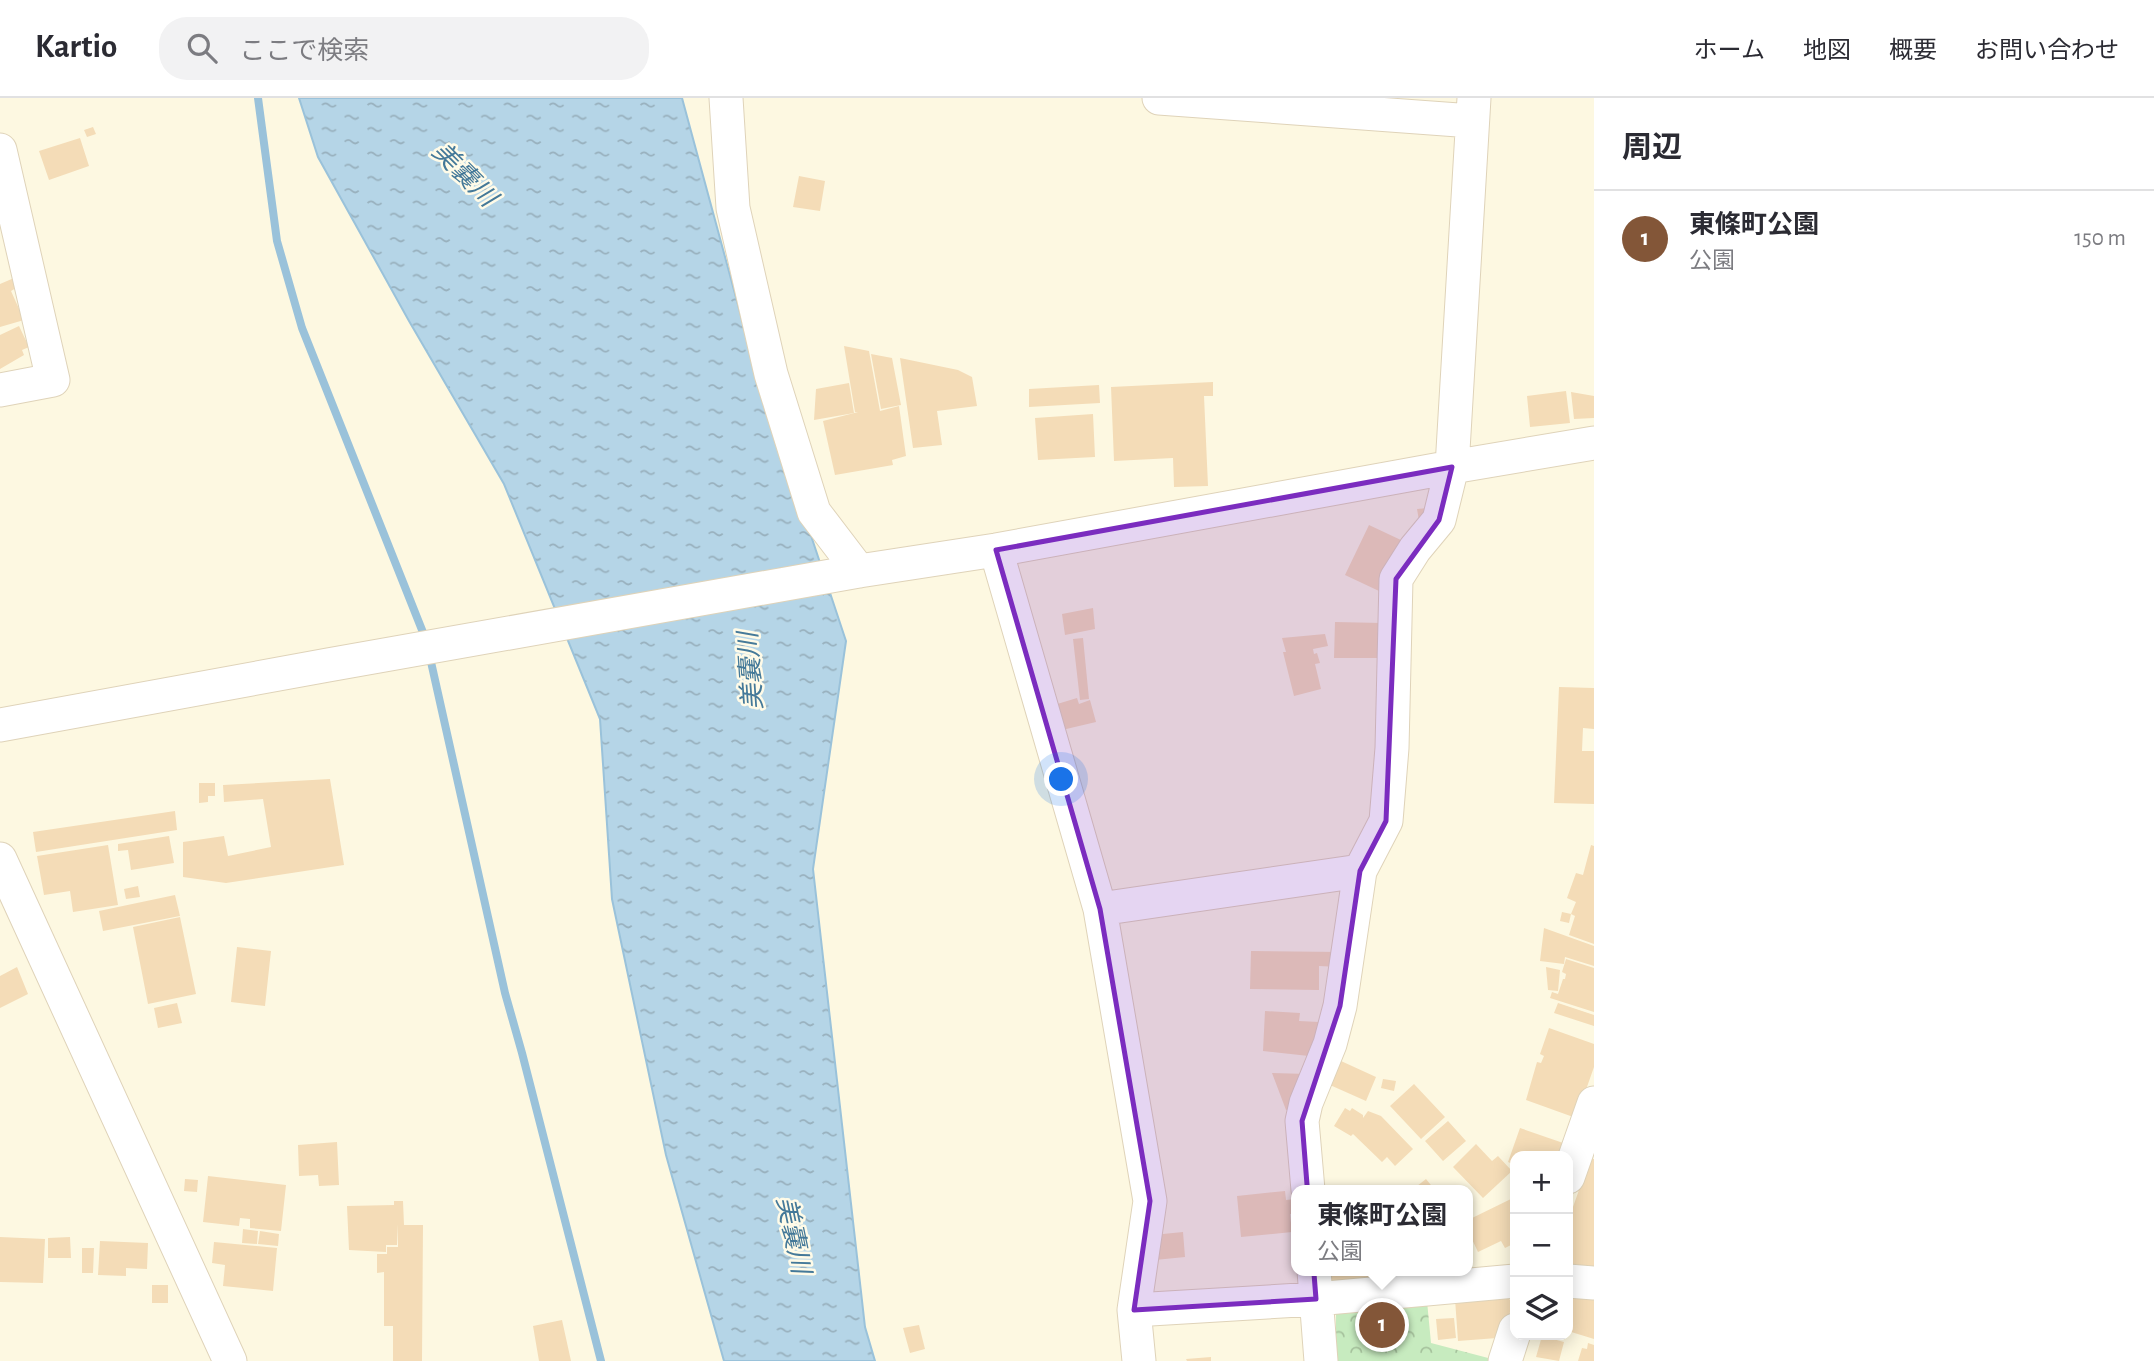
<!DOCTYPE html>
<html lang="ja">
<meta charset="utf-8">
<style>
:root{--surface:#fff;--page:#f2f2f3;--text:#2b2b33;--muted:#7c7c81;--line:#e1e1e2;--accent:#835638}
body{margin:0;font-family:"Alegreya Sans","Noto Sans JP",sans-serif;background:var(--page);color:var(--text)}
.controls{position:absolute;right:21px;bottom:21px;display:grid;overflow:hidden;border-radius:14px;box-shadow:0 4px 18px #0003}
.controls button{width:63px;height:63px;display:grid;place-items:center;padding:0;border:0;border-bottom:2px solid var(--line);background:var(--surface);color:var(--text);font:35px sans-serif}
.you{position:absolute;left:1062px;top:682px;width:24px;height:24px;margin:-18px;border:5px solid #fff;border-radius:50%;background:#1a73e8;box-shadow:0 0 0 10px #1a73e833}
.badge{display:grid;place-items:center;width:46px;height:46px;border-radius:50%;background:var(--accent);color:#fff;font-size:23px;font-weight:700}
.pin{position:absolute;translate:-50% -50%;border:4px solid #fff;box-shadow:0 2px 7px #0006}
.popup{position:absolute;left:1291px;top:1087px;width:182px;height:91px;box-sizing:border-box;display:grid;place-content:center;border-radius:14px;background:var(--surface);filter:drop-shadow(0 2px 5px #0005);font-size:23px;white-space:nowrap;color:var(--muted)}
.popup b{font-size:26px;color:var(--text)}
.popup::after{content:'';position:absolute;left:50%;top:100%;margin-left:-14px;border:14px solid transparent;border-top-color:var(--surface)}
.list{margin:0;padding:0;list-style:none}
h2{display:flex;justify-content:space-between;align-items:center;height:91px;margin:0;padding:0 28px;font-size:30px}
h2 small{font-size:23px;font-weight:400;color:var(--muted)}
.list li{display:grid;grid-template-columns:46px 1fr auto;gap:21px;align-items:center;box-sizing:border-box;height:98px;padding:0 28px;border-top:2px solid var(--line)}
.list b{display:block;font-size:26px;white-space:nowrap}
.list p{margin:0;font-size:23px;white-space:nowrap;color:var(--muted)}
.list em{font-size:23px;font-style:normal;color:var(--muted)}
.icon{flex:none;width:38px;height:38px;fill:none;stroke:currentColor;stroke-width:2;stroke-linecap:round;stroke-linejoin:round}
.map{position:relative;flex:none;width:1594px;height:1263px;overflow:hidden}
header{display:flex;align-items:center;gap:42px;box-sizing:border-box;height:98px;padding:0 35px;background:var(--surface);border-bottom:2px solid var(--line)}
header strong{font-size:33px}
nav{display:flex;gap:38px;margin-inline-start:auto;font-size:24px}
.search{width:490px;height:63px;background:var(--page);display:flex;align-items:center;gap:18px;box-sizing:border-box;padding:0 24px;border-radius:28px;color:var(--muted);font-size:26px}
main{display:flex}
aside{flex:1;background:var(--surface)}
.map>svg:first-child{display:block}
</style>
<header>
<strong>Kartio</strong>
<div class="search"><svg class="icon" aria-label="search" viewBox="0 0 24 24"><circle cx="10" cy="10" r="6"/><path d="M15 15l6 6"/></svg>ここで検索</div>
<nav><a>ホーム</a><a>地図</a><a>概要</a><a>お問い合わせ</a></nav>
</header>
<main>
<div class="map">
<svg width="1594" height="1263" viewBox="0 0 1594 1263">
<defs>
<pattern id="forest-crowns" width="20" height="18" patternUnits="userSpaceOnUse" patternTransform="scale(1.75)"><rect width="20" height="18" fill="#c7ebbf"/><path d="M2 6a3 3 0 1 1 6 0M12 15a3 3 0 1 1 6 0" fill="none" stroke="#a6c29d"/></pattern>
<pattern id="water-ripples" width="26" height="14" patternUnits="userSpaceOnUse" patternTransform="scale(1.75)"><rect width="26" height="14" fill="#b5d5e7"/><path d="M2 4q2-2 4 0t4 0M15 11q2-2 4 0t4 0" fill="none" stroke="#98b0bd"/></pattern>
</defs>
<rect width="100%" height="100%" fill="#fdf8e1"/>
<path fill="url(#forest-crowns)" d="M 1427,1203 L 1431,1245 L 1492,1261 L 1491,1263 L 1336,1263 L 1336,1208 Z"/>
<path fill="url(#water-ripples)" stroke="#9ac2da" stroke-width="2" d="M 299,0 L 682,0 L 754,266 L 846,543 L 813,771 L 865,1229 L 875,1263 L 724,1263 L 666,1057 L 612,801 L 600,621 L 504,386 L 409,223 L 318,59 Z"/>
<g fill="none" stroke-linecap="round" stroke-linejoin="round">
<path stroke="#9ac2da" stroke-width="8" d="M 258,0 L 277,143 L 302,230 L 426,542
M 429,555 L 505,895 L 522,955 L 601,1263"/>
</g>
<path fill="#f4dcb7" d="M 93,29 L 96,36 L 87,39 L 84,32 Z
M 80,40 L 89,68 L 49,82 L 39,53 Z
M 799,78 L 825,83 L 820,113 L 793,109 Z
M 14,180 L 16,190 L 11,193 L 24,222 L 0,229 L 0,186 Z
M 19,228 L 29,249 L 22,252 L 24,257 L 0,271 L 0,237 Z
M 844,248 L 869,253 L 880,313 L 899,308 L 906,358 L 892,362 L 893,367 L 835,377 L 823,323 L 858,314 L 855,314 Z
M 871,256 L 892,260 L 901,307 L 881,311 Z
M 900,260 L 958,272 L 972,279 L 977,308 L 937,313 L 942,347 L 913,350 Z
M 1213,284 L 1213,298 L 1204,298 L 1208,388 L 1174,389 L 1173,360 L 1114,363 L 1111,289 Z
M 849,285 L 854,315 L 814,322 L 816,291 Z
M 1099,287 L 1100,305 L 1029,309 L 1029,291 Z
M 1566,293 L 1570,325 L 1530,329 L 1527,298 Z
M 1571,294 L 1594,298 L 1594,320 L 1574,321 Z
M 1093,316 L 1095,359 L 1038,362 L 1035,320 Z
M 1428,410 L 1421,434 L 1417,411 Z
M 1369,427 L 1403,443 L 1379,493 L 1345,477 Z
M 1093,510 L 1095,531 L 1065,537 L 1062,516 Z
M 1335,524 L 1382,525 L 1381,560 L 1334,560 Z
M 1325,536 L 1328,548 L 1313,551 L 1314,556 L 1317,555 L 1320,565 L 1315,566 L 1321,591 L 1294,598 L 1283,554 L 1286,554 L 1282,540 Z
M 1083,540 L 1089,601 L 1080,602 L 1073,541 Z
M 1559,589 L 1594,590 L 1594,631 L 1583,630 L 1582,653 L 1594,653 L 1594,706 L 1554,705 Z
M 1077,600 L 1079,606 L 1090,602 L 1096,624 L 1062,632 L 1054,607 Z
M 330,681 L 344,767 L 226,785 L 183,779 L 183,744 L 224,738 L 228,758 L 271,749 L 263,701 L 224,704 L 223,687 Z
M 199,685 L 215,685 L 215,698 L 208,698 L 208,704 L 199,705 Z
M 175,713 L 177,732 L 36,754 L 33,734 Z
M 169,738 L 174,765 L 131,772 L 128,752 L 118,753 L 118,746 Z
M 108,747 L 118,807 L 73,814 L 70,793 L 44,797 L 37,758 Z
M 1591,747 L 1594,748 L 1594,846 L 1569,837 L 1575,818 L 1571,816 L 1576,804 L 1567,800 L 1576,775 L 1583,777 Z
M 138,788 L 140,799 L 126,801 L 124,791 Z
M 175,797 L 180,818 L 103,833 L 99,813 Z
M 1562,814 L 1571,816 L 1569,825 L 1560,823 Z
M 180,819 L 196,896 L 148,906 L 133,829 Z
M 1544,830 L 1594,848 L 1594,868 L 1565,859 L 1564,866 L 1540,863 Z
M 237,849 L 271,853 L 265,908 L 231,904 Z
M 1251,853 L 1340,854 L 1339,869 L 1319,868 L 1319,892 L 1250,891 Z
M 1566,861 L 1594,870 L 1594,914 L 1550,900 L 1552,894 L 1558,896 L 1563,881 L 1565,881 L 1566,876 L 1562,874 Z
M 17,869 L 28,896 L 0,910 L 0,878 Z
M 1546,869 L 1560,872 L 1558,893 L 1548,892 Z
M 177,905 L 182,925 L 158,930 L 154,910 Z
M 1558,905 L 1594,917 L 1594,928 L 1554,915 Z
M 1265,913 L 1300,915 L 1299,923 L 1319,924 L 1318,959 L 1263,953 Z
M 1549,930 L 1594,946 L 1594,969 L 1576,1020 L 1526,1002 L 1537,964 L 1541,965 L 1544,958 L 1540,956 Z
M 1341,963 L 1376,979 L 1366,1003 L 1330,987 Z
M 1272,975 L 1308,976 L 1297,1010 L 1286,1012 Z
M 1383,981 L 1396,983 L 1394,993 L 1381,990 Z
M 1414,986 L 1445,1019 L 1421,1041 L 1390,1008 Z
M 1345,1010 L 1350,1013 L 1352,1010 L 1363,1017 L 1363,1020 L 1368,1013 L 1381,1018 L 1413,1051 L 1395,1068 L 1387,1059 L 1382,1064 L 1353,1036 L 1351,1038 L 1334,1028 Z
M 1448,1023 L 1466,1043 L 1443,1063 L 1425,1043 Z
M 1520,1030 L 1569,1047 L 1565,1058 L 1515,1058 L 1515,1067 L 1508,1064 Z
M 337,1044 L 339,1087 L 319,1088 L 318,1077 L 299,1078 L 298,1047 Z
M 1476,1046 L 1492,1063 L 1498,1058 L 1512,1073 L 1483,1100 L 1453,1069 Z
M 1590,1061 L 1594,1061 L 1594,1174 L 1568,1172 L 1568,1123 Z
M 208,1078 L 286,1087 L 281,1133 L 250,1130 L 250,1121 L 240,1120 L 239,1128 L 203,1124 Z
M 185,1081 L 198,1082 L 197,1094 L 184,1093 Z
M 1426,1081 L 1435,1092 L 1412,1092 Z
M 1285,1093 L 1286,1102 L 1296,1101 L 1296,1116 L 1290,1116 L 1292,1134 L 1241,1139 L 1237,1098 Z
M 1515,1099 L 1515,1145 L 1505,1150 L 1501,1143 L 1478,1154 L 1468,1133 L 1468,1122 Z
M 394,1103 L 403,1103 L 404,1127 L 423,1127 L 422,1263 L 393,1263 L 393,1228 L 384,1228 L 384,1174 L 377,1175 L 377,1156 L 387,1156 L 387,1149 L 398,1149 L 398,1126 L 397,1147 L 386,1147 L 386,1154 L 349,1152 L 347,1108 L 394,1107 Z
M 243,1131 L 258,1133 L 257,1146 L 242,1145 Z
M 260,1133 L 279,1136 L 278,1148 L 258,1146 Z
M 1183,1134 L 1185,1159 L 1155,1162 L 1153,1137 Z
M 0,1139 L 45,1141 L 43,1185 L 0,1184 Z
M 70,1139 L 71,1160 L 48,1160 L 48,1140 Z
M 100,1143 L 148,1145 L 147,1171 L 126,1170 L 126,1178 L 98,1177 Z
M 214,1144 L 277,1150 L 273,1193 L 223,1188 L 225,1167 L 212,1165 Z
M 82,1150 L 94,1150 L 93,1175 L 82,1175 Z
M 1329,1173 L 1401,1173 L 1401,1180 L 1329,1183 Z
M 152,1187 L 168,1187 L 168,1205 L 152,1205 Z
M 1594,1194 L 1594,1241 L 1568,1233 L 1568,1196 Z
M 1504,1196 L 1513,1205 L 1509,1217 L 1506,1217 L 1507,1224 L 1497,1240 L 1458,1243 L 1455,1201 Z
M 1454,1220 L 1456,1240 L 1438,1242 L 1436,1221 Z
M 562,1222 L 571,1263 L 539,1263 L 533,1228 Z
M 919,1227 L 925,1251 L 910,1255 L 903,1230 Z
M 1542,1238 L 1564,1244 L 1559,1263 L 1536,1259 Z
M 1588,1245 L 1594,1247 L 1594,1263 L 1578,1263 L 1582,1250 L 1587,1251 Z
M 1211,1259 L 1211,1263 L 1187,1263 L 1186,1261 Z"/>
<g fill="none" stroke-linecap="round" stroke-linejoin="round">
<defs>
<path id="minor" d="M 726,0 L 733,110 L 771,276 L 814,414 L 859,473
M 1159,0 L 1472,23
M 0,52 L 53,282 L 0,292
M 996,452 L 1100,811 L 1150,1103 L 1134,1212 L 1139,1263
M 0,627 L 328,567 L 859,473 L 996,452 L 1452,369 L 1594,345
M 0,761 L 230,1263
M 1100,811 L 1360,773
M 1568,1079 L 1594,1005
M 1308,1092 L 1302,1023 L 1306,1005 L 1330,946 L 1340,908 L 1360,773 L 1386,723 L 1392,650 L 1396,481 L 1415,451 L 1439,422 L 1452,369 L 1474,0
M 1314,1173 L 1321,1263
M 1568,1183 L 1594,1185
M 1134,1212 L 1316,1201 L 1515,1183
M 1505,1263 L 1515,1232"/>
</defs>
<use href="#minor" stroke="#dfd3b9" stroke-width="35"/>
<use href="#minor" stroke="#fff" stroke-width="33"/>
</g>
<path fill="#7b2cbf" fill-opacity="0.2" stroke="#7b2cbf" stroke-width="5" stroke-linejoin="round" d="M 1452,369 L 1439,422 L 1396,481 L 1386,723 L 1360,773 L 1340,908 L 1302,1023 L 1316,1201 L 1134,1212 L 1150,1103 L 1100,811 L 996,452 Z"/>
<g text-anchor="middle" stroke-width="5" stroke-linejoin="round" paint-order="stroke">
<g font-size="26" font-style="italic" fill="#447999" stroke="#fffbe8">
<text transform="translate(465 76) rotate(45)" y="9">美嚢川</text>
<text transform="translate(750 573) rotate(-94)" y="9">美嚢川</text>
<text transform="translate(794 1137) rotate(78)" y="9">美嚢川</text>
</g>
</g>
</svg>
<div class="controls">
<button>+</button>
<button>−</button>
<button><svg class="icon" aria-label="layers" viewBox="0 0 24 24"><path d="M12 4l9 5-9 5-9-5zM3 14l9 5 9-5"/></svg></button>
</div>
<div class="you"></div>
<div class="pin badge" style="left:1382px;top:1227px">1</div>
<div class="popup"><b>東條町公園</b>公園</div>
</div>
<aside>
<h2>周辺<small></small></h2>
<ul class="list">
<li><span class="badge">1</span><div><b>東條町公園</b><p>公園</p></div><em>150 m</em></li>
</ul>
</aside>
</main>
